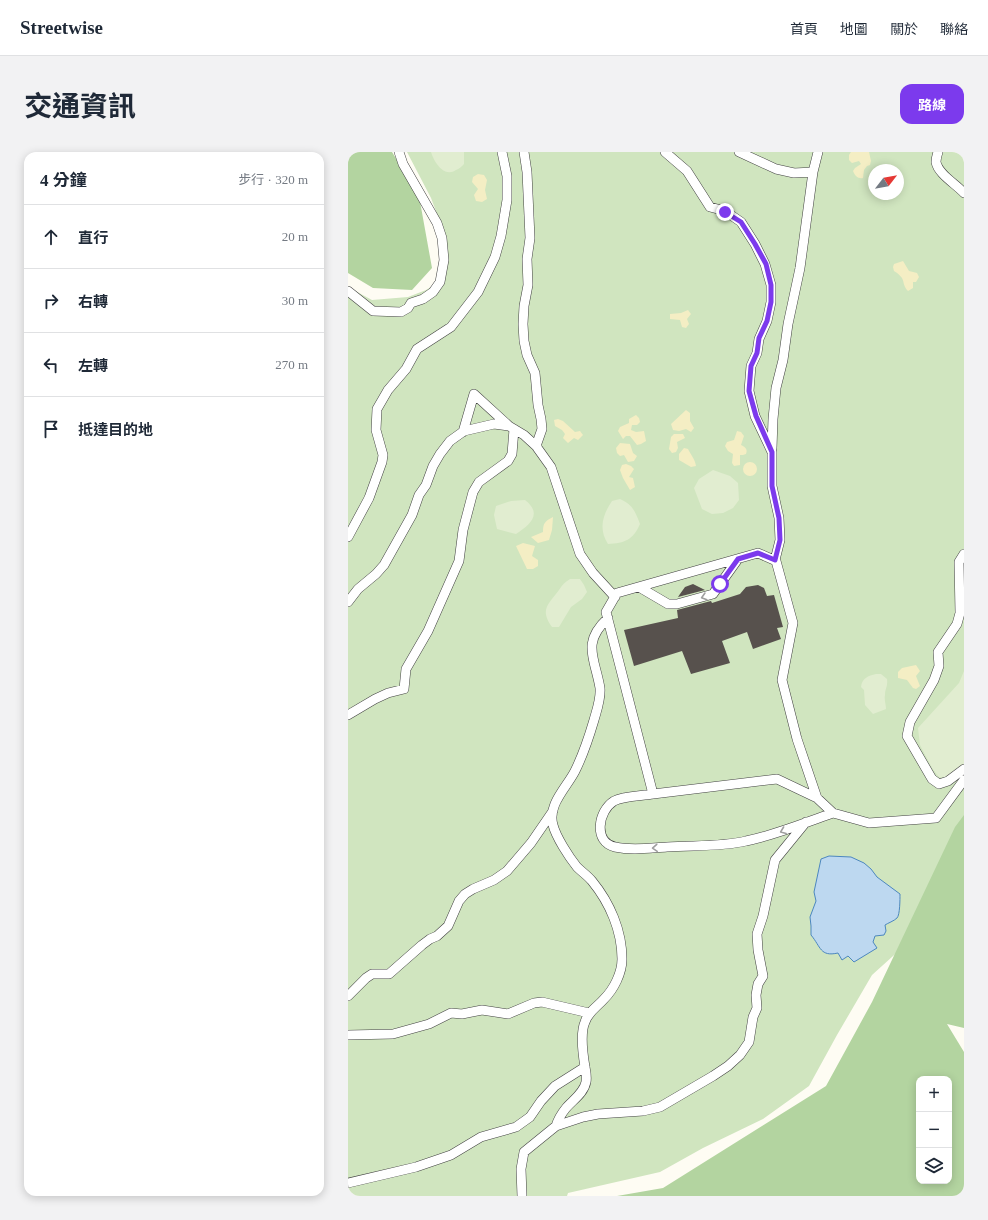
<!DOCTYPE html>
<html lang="zh-TW">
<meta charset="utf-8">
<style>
:root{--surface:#fff;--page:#f2f2f3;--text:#1f2937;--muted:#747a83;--line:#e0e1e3;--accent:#7c3aed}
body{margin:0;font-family:"Times New Roman","Noto Sans TC",serif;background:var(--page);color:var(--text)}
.controls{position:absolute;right:12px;bottom:12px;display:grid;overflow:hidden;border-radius:8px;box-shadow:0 2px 10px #0003}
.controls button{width:36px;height:36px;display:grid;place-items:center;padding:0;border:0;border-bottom:1px solid var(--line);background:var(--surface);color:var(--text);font:20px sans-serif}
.compass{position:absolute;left:520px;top:12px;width:36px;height:36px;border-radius:50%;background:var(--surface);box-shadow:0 2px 10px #0003;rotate:59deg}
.stop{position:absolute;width:12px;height:12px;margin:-9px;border:3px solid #7c3aed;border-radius:50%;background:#fff}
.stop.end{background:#7c3aed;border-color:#fff;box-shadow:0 1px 4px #0008}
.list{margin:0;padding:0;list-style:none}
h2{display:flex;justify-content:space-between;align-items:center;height:52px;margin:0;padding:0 16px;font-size:17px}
h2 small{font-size:13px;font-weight:400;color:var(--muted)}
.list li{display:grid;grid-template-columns:26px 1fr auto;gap:12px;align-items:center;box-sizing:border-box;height:64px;padding:0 16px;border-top:1px solid var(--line)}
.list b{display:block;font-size:15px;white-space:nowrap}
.list em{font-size:13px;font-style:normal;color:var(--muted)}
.icon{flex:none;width:22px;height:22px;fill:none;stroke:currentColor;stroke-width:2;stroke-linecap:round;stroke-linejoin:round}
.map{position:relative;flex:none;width:616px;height:1044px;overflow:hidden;border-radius:12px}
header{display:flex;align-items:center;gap:24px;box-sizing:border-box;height:56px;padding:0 20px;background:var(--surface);border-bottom:1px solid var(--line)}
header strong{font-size:19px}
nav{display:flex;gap:22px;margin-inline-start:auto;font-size:14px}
.intro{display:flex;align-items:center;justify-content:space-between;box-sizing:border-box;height:96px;padding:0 24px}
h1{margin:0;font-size:28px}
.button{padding:10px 18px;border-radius:12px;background:var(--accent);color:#fff;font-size:14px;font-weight:700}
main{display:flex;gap:24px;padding:0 24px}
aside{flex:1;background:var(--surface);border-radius:12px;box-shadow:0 2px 10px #0003}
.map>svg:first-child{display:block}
</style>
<header>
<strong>Streetwise</strong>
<nav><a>首頁</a><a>地圖</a><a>關於</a><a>聯絡</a></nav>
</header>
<div class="intro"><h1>交通資訊</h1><a class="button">路線</a></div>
<main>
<aside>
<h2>4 分鐘<small>步行 · 320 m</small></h2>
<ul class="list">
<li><svg class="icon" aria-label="ahead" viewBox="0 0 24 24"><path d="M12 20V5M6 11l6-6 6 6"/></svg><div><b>直行</b></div><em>20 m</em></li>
<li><svg class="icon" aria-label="right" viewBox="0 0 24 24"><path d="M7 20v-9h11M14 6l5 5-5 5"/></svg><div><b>右轉</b></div><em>30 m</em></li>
<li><svg class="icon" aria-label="left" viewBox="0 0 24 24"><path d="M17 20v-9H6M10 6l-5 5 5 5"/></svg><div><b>左轉</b></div><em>270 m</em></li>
<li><svg class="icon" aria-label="arrive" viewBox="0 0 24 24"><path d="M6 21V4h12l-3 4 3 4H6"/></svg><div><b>抵達目的地</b></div></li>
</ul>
</aside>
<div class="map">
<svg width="616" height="1044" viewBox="0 0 616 1044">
<rect width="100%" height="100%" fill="#fefcf3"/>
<path fill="#d0e5bf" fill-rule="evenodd" d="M 59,0 L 616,0 L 616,732 L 565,786 L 524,823 L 489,883 L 461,934 L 415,967 L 355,996 L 312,1020 L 220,1041 L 219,1044 L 0,1044 L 0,135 L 24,148 L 60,145 L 78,138 L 92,129 L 97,83 L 83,46 ZM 526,18 L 550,18 L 550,42 L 526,42 Z"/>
<path fill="#b3d4a0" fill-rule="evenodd" d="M 0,0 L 44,0 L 71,44 L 84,116 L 64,138 L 25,136 L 0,121 Z
M 616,663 L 616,876 L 599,872 L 616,900 L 616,1044 L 269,1044 L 315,1036 L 478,934 L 524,850 L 607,675 ZM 571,927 L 601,927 L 601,1029 L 571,1029 Z"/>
<path fill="#f4eec4" d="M 503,0 L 521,0 L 523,9 L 522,13 L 519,14 L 516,18 L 515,26 C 510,27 507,24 505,19 L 507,16 L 513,12 L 511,9 L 504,11 L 501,8 L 501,3 Z
M 130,22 L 136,23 L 139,28 L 137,38 L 139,47 L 134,50 L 128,49 L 126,43 L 130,37 L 124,30 L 125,25 Z
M 555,109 L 561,119 L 569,121 L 571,125 L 568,130 L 565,130 L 565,136 L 560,139 C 552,130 560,128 546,119 L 545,115 L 546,112 Z
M 340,158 L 343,162 L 339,167 L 341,172 L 338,176 L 334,175 L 332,168 L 322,167 L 322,162 L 333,161 Z
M 338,258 L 342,261 L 342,269 L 346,276 L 343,280 L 338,277 L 331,279 L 325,278 L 323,272 Z
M 288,263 L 291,266 L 292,270 L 289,273 L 284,273 L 283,278 L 288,280 L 296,279 L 298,289 L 293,292 L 289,293 L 282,284 L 278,284 L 275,287 L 270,279 L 272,275 L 281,271 L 281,267 Z
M 210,267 L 215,269 L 227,280 L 232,279 L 235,283 L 230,288 L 226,286 L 220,291 L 215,286 L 217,282 L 214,278 L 207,274 L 206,268 Z
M 389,279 L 393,280 L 396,284 L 393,293 C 397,295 400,297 398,302 L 395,303 L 392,303 L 392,313 L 386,314 L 384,311 L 385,302 L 380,299 L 377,294 L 379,290 L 386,288 Z
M 326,282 L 335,282 L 337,286 L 329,290 L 330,296 L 328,300 L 324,301 L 321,297 L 323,285 Z
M 272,291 L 282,292 L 285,301 L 289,304 L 286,309 L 280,310 L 276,303 L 272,304 L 269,301 L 268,296 Z
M 336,296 L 340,297 C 343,303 347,307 348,314 L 343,315 L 331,308 L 331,302 Z
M395 317a7 7 0 1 1 14 0a7 7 0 1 1-14 0Z
M 278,312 L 283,314 L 286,317 L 281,325 L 285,326 L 287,335 L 282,338 L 275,326 L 272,318 L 274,313 Z
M 205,365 L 204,378 L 201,388 L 190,391 L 183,385 L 195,380 C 195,371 197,369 205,365 Z
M 175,391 L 187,394 L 184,404 L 190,408 L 190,414 L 185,417 L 179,417 L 168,394 Z
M 568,513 L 572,519 L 568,524 L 572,534 L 568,537 L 565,536 L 559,528 L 550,526 L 550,520 L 554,516 Z"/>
<path fill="#e1edd0" d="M 83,0 L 116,0 L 116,12 C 114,14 111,17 108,18 C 96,26 86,10 83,0 Z
M 365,318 L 382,324 L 390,331 L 391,348 L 385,356 L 375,361 L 364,362 L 354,357 L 346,336 L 351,327 Z
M 272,347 C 285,353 287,359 292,372 C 285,388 277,391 260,392 C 250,377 255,362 264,349 Z
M 177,348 C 195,362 182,373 168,382 L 149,377 L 146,363 L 148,354 L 163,349 Z
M 222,427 L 232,427 L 236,433 L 239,440 L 234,447 L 223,455 L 211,475 L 204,475 C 191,457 201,452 211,438 C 215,432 216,431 222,427 Z
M 616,519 L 616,612 L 599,626 L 591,625 L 584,616 L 572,593 L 570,576 L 611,531 Z
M 528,522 L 533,522 L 539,527 C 540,535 537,536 537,543 C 536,548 538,552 538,557 L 525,562 L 517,553 L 516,538 L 513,535 C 514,526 520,524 528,522 Z"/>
<path fill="#bdd8f0" stroke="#4c87bf" d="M 481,704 L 503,705 L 516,711 L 523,717 L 529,725 L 552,742 C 552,747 552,763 549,766 C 546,769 540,771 537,773 L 538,779 L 536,783 L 527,784 L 525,790 L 529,796 L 506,810 L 500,804 L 494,808 L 490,801 C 472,805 473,795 463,783 L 463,774 L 462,765 L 468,749 L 466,740 L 473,707 Z"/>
<path fill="#57514d" d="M 345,432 L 357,438 L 330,445 L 332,442 L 337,435 Z
M 410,433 L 416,436 L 419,444 L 426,443 L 435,475 L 429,476 L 433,487 L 405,497 L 399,480 L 374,489 L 382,511 L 343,522 L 334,499 L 286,514 L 276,478 L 330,466 L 329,458 L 363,449 L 364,451 L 392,442 L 398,435 Z"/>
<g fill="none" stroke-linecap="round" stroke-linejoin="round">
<defs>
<path id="minor" d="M 176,0 L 179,20 L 182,86 L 179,107 L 180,133 L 176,154 L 175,172 L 176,189 L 179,203 L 187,221 L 190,253 L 193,267 L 194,277 L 188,294
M 317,0 L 339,19 L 362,55 L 377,59 L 393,70 L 407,92 L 417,112 L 423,133 L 423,150 L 419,169 L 411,187 L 409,201 L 403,214 L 401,239 L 407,264 L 424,300 L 424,334 L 431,366 L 432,388 L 427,408
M 391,0 L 428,17 L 446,21 L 465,20
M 590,0 C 589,3 588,7 588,10 C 590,22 608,32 616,41
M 0,139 L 25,159 L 53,160 L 60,156 L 63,151 L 75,147 L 85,140 L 92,130 L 96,108 L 94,86 L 89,71 L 55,12 L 51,0
M 115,280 L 126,242 L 161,274
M 424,296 L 425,267 L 428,236 L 435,208 L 440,172 L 452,116 L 465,20 L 470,0
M 0,385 L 21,346 L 34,310 L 35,303 L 28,278 L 29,257 L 40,238 L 58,217 L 69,197 L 103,175 L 130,140 L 147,105 L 153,84 L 159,48 L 159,24 L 154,0
M 616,402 L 611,410 L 612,461 L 609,472 L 590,500 L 591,514 L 586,528 L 562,570 L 559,584 L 584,627 L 591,632 L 600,629 L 616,617
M 291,435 L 320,452 L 329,452 L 365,442 L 390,407
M 0,450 L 10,437 L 28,422 L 36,413 L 64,363 L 71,343 L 78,333 L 85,314 L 92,302 L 102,289 L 116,279 L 146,272 L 161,274 L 176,283 L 188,294 L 203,315 L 232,402 L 245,421 L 267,445
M 0,563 L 27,547 L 40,541 L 56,537 L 58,517 L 80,479 L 111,409 L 115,378 L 125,340 L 131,330 L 160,309 L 164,302 L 166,277
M 305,642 C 293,644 275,644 266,649 C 250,659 245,690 267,695 C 284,699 302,696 319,695 C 345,693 373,695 398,689 C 428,683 456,671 485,661
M 469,646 L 449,587 L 434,528 L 445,471 L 428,409 L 410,401 L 269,441 L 258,460 L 305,642 L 429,627 L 469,646 L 485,661 L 521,671 L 588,666 L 616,628
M 0,844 L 18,826 L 24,822 L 41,822 L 74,793 L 82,787 L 89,784 L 100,774 L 111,749 L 117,742 L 125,737 L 146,728 L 159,719 L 183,691 L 205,659
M 0,883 L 45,882 L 81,872 L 103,861 L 114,862 L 134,858 L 160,862 L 186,851 L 194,850 L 241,861
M 208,974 C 210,967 214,961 218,956 C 225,948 236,941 238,930 C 239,925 238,920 237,915 C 235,903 232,881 237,870 C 240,860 249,855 256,847 C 266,837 274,821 274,807 C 274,779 262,751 244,729 C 240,724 234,720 229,715 C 221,705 208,685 205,673 C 199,653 219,635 227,619 C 235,603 241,585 246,568 C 249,557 253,547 252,536 C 247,506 233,491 260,466
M 0,1031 L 68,1015 L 103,1003 L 133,985 L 168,975 L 182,965 L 193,949 L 207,934 L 237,915
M 174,1044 L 173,1017 L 176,1000 L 208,974 L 235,965 L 250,962 L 295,959 L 312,955 L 365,924 L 380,914 L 392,903 L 401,890 L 405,865 L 409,856 L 408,843 L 410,832 L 415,824 L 410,798 L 409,782 L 415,764 L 427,708 L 458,670"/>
</defs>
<use href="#minor" stroke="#424242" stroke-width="10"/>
<use href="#minor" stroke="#fff" stroke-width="9"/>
</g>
<defs><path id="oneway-chevron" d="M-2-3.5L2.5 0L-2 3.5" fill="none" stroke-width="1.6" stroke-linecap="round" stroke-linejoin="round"/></defs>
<g stroke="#9f9f9f">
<use href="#oneway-chevron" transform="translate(356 445) rotate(164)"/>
<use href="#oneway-chevron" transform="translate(435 679) rotate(159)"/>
<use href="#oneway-chevron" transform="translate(307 696) rotate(176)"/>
</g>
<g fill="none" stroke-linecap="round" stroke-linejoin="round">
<path stroke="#7c3aed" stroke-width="5" d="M 372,432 L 390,407 L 410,401 L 427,408 L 432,388 L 431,366 L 424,334 L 424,300 L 408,264 L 401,239 L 403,214 L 409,201 L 411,186 L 419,169 L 423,150 L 423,133 L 418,112 L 407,92 L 393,70 L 377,60"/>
</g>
</svg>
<div class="controls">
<button>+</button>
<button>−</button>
<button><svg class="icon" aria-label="layers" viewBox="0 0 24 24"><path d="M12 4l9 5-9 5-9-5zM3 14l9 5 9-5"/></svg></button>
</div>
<svg class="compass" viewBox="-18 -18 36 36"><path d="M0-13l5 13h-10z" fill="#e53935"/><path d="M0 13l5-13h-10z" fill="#747a83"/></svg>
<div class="stop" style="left:372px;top:432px"></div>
<div class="stop end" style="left:377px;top:60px"></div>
</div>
</main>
